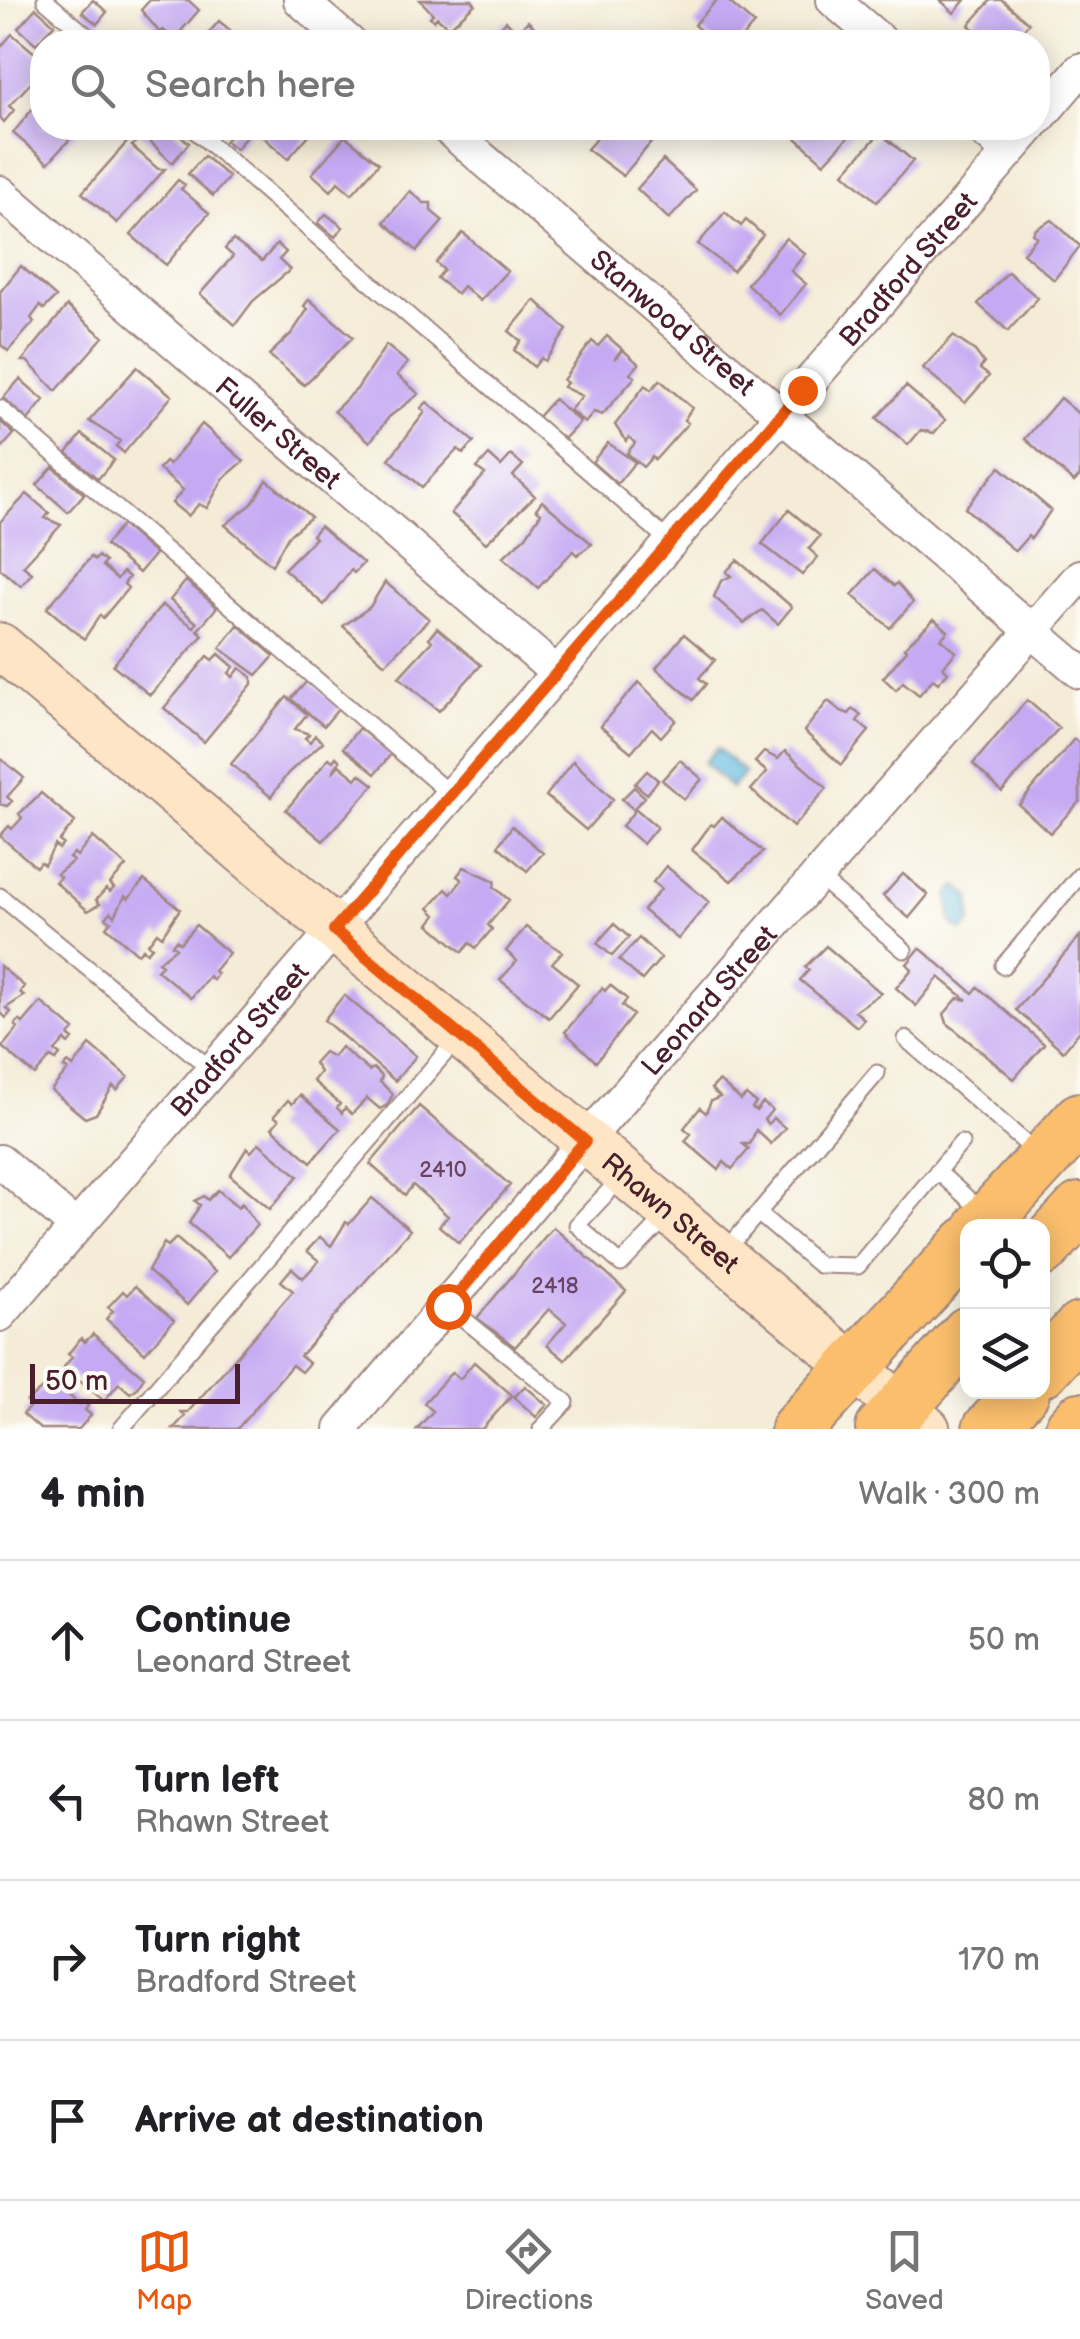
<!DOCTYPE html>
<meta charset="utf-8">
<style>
:root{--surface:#fff;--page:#f6f6f6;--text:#202124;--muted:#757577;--line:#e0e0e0;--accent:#ea580c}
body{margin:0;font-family:"Balsamiq Sans",sans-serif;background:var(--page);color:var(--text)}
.controls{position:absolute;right:30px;bottom:30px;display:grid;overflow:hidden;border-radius:20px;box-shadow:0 5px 25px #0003}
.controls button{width:90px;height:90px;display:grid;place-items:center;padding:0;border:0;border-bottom:2px solid var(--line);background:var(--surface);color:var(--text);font:50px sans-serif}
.scale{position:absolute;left:30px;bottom:25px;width:210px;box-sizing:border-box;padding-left:10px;border:5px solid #4a1f2b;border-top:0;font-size:28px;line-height:35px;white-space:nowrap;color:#4a1f2b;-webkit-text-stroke:8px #fdfcf7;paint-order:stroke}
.stop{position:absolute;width:30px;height:30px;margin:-22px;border:8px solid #ea580c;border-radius:50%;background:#fff}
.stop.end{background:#ea580c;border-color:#fff;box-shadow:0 2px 10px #0008}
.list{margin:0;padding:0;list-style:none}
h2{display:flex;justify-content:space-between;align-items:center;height:130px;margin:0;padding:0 40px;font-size:42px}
h2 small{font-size:32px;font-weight:400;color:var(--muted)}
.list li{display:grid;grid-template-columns:65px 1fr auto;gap:30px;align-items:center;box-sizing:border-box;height:160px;padding:0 40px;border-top:2px solid var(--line)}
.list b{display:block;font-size:38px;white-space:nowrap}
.list p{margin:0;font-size:32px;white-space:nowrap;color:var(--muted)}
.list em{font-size:32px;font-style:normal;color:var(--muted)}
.icon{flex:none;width:55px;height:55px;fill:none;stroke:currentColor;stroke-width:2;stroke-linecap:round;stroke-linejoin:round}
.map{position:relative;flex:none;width:1080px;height:1429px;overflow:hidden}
.search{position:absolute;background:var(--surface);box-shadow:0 5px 25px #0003;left:30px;right:30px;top:30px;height:110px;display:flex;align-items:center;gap:25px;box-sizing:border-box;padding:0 35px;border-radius:40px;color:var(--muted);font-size:38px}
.sheet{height:770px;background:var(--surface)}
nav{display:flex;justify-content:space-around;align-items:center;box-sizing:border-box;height:140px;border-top:2px solid var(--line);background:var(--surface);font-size:28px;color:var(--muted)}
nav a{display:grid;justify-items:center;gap:5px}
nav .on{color:var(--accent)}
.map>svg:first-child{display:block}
</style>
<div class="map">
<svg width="1080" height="1429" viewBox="0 0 1080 1429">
<rect width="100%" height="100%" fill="#fdfcf7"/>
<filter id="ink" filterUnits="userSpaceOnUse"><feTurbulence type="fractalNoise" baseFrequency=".01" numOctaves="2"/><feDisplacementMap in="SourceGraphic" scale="20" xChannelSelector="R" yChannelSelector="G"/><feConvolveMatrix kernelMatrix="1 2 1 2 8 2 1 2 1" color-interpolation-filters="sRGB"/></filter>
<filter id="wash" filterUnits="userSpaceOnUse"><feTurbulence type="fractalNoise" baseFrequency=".0048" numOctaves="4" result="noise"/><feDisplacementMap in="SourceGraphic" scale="40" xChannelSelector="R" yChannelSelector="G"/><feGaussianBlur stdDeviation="2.25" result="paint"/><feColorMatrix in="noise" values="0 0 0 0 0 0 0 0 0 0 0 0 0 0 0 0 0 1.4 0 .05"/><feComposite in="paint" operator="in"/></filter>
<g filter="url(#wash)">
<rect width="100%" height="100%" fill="#f4ecd7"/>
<path fill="#63bce0" stroke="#566e86" stroke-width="2.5" d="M 717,748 L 745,773 L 731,788 L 704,763 Z
M 957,886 L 970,896 L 971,923 L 962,931 L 952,924 L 948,896 Z"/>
<g id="blocks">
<path fill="#c5a9f3" d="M 93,0 L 107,12 L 97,24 L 82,12 Z
M 150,0 L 188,0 L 199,10 L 174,39 L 163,30 L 160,33 L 141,10 Z
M 420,0 L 472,0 L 475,4 L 449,28 L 437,17 L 434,21 L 430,17 L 433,14 Z
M 717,0 L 727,0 L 754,24 L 738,42 L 714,42 L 694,25 Z
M 940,0 L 965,0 L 954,13 Z
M 991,0 L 1002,0 L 1029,23 L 1012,42 L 989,42 L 969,25 Z
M 36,8 L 54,24 L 36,44 L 18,28 Z
M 219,21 L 244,42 L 201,42 Z
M 506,21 L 518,32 L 528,21 L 542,34 L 534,42 L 487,42 Z
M 12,34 L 42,59 L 42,71 L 9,106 L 14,110 L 4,122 L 0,117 L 0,48 Z
M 42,97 L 42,128 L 80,128 L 48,163 L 13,133 Z
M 142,128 L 171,128 L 189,143 L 172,163 L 139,131 Z
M 236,128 L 251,130 L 236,149 L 225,141 Z
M 258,128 L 315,128 L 288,159 L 255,130 Z
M 606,128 L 652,128 L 659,133 L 623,176 L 587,149 Z
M 806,128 L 857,128 L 824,163 L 796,138 Z
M 880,133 L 913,161 L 877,202 L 844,173 Z
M 345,136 L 379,163 L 352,194 L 338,182 L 331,191 L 312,174 Z
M 130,139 L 135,143 L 132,146 L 158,169 L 165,169 L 117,223 L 82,193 Z
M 204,156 L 229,177 L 213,196 L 188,174 Z
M 663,160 L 696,190 L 669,219 L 637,189 Z
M 178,180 L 185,185 L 181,189 L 209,213 L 166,265 L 131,235 Z
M 410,191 L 424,203 L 431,203 L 431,211 L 443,221 L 417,251 L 384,222 Z
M 725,212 L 741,226 L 746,220 L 763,235 L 733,271 L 698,244 Z
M 326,214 L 343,227 L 335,237 L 318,223 Z
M 1052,220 L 1080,246 L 1054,280 L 1023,253 L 1037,237 L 1033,234 L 1036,229 Z
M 463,233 L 507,271 L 480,301 L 463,286 L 457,294 L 437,278 L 444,270 L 436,263 Z
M 786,238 L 805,254 L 791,271 L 806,284 L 780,315 L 747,284 Z
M 233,240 L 262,261 L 277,244 L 286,252 L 279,260 L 290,270 L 253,301 L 235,325 L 200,294 L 233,256 L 225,249 Z
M 21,266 L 56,297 L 44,309 L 40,306 L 31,318 L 34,322 L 8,351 L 1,345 L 0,292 Z
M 1008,272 L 1038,298 L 1008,331 L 978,304 Z
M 309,299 L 353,337 L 304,385 L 269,355 L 292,333 L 308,309 L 304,306 Z
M 535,300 L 567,330 L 545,361 L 541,358 L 534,367 L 514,350 L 521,341 L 509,331 Z
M 67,306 L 103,337 L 56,391 L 27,361 L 22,361 Z
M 607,336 L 622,349 L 614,359 L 623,350 L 639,364 L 630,374 L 635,377 L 602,415 L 594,412 L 585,423 L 570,410 L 582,396 L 563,387 L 567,383 L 563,380 L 592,341 L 598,346 Z
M 953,336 L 975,351 L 984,363 L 980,369 L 989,376 L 965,403 L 923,368 Z
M 386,345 L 408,363 L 397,375 L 419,394 L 389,417 L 370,442 L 334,411 L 357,389 Z
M 137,367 L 172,396 L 124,453 L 116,446 L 120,441 L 89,421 Z
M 20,379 L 44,400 L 28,420 L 3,398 Z
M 660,380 L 692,408 L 684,420 L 688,423 L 655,460 L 652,457 L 643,467 L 627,453 L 635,443 L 629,437 L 626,441 L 615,425 L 645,385 L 651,390 Z
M 906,386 L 945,420 L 934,433 L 921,430 L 908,445 L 877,418 Z
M 1060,398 L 1080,415 L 1080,476 L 1074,482 L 1025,439 Z
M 554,399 L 580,422 L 563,440 L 537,418 Z
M 427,402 L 474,442 L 463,454 L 458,449 L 422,487 L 389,459 L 425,412 L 421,408 Z
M 0,421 L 14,434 L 0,450 Z
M 202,424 L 244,461 L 223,479 L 207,508 L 199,504 L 188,516 L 172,503 L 183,490 L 159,469 L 165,462 L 169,465 Z
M 82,434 L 114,460 L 98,479 L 67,453 Z
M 608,443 L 635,462 L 617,484 L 592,462 Z
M 489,455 L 501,466 L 511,455 L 523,465 L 513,476 L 535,496 L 486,543 L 451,513 L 485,474 L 477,468 Z
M 53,467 L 84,494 L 68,512 L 37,485 Z
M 1000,467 L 1051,510 L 1031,539 L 1028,536 L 1015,551 L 965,508 Z
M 267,480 L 311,517 L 288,536 L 272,565 L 225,525 L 252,504 Z
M 27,494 L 49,513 L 45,518 L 61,525 L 23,566 L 32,573 L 21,586 L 0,569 L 0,522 Z
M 542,501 L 592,544 L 577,555 L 573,551 L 538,588 L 503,557 L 526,536 L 541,513 L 536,509 Z
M 789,510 L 820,536 L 809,549 L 818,557 L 802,575 L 762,544 Z
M 122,525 L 155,554 L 139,573 L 105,545 Z
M 320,526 L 363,563 L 354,573 L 351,570 L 324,605 L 284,569 L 315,538 L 312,535 Z
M 98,556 L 105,562 L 102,566 L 117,579 L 123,572 L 129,577 L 124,584 L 128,588 L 103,618 L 100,615 L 84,639 L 47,608 L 91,557 L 95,560 Z
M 737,560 L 792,607 L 778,624 L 762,610 L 744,623 L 714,597 L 721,581 L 731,576 L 726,572 Z
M 875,569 L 894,586 L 897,583 L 913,602 L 890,628 L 852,595 Z
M 186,581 L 217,607 L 198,630 L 203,635 L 150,695 L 113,665 L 162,605 L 194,627 L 197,623 L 170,600 Z
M 385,582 L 429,619 L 385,664 L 343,626 L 370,607 Z
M 934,619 L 948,631 L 941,639 L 956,652 L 943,667 L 948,672 L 938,683 L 933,679 L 919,695 L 903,682 L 896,690 L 883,678 L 907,650 L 904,648 Z
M 238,625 L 274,656 L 257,675 L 220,648 Z
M 437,628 L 481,665 L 439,711 L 399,677 L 432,641 L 429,638 Z
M 684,634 L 715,660 L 699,678 L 706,684 L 693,700 L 656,668 Z
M 219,654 L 234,667 L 229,673 L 233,677 L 240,668 L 252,677 L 252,684 L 204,742 L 164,708 L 208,656 L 213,660 Z
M 308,680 L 340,707 L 324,726 L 291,699 Z
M 639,682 L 676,720 L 661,737 L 652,728 L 631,752 L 600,726 Z
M 287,697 L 307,714 L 295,729 L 309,734 L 305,738 L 310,742 L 315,735 L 323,742 L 288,773 L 271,797 L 231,764 Z
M 1027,700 L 1059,728 L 1002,792 L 973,764 Z
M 828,701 L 841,711 L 849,714 L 853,709 L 861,716 L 857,721 L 869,731 L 841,765 L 804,731 Z
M 359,728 L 391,754 L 375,774 L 343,748 Z
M 1074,739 L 1080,744 L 1080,801 L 1050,833 L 1019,805 Z
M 785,751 L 827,788 L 793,827 L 751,790 L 767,772 L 755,762 L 764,752 L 778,759 Z
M 336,757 L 340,761 L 332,773 L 339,765 L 356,779 L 360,774 L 374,785 L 323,841 L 286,810 L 329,758 L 333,761 Z
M 0,758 L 24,778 L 7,797 L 12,801 L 7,806 L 0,804 Z
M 680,760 L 702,779 L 684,799 L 662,780 Z
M 573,761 L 613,799 L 586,830 L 546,796 Z
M 647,771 L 658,780 L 647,794 L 635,784 Z
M 634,787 L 645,797 L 633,809 L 622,799 Z
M 41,793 L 75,822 L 59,841 L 63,844 L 59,849 L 55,845 L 44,865 L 40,862 L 36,867 L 0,836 L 9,826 L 12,829 L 22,818 L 19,814 Z
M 636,809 L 657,827 L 643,844 L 622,826 Z
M 722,817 L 763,852 L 731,881 L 692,850 L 711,824 L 714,826 Z
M 512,826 L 543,853 L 527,871 L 498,846 Z
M 93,837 L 126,866 L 110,884 L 114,888 L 110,892 L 106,889 L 96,900 L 100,904 L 88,911 L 55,882 L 60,877 L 57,874 L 73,861 L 69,858 L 74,853 L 77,856 Z
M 666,866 L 709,902 L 678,939 L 643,910 L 661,889 L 653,882 Z
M 464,867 L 495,881 L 494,887 L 509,900 L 488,925 L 492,929 L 476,948 L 470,943 L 462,952 L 429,924 L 436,915 L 429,908 L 446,889 L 451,894 L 462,880 L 457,876 Z
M 903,874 L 928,895 L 909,918 L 883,896 Z
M 144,880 L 180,909 L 162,936 L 157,932 L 148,944 L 152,947 L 147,952 L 143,949 L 138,954 L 106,927 L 111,921 L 106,918 L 111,912 L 115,916 L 125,896 L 128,899 Z
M 614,924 L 629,937 L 612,956 L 597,943 Z
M 196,925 L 229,953 L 214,971 L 217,974 L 213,980 L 209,976 L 191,998 L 157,970 L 162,965 L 158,962 L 176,948 L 172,945 L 176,940 L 180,943 Z
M 526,927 L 562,952 L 552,963 L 578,984 L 549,1018 L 500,980 L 517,961 L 506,951 Z
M 1080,936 L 1080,1031 L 1063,1051 L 1016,1010 Z
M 639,938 L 661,958 L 642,980 L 619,960 Z
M 826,946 L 881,993 L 855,1011 L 864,1019 L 857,1027 L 800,980 L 809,970 L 805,967 Z
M 920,948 L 973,993 L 978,987 L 1044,1044 L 1014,1079 L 947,1023 L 944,1014 L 958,998 L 967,1000 L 939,977 L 916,1006 L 896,988 L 912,969 L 907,964 Z
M 0,966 L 24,986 L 20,992 L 24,996 L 6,1008 L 11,1012 L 6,1018 L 0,1012 Z
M 610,985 L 627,999 L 622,1006 L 633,1015 L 596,1062 L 565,1032 L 602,988 L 605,991 Z
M 344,995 L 416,1056 L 395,1081 L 324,1020 Z
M 41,1002 L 74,1030 L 69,1036 L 73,1039 L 69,1044 L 65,1040 L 55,1051 L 60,1055 L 56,1060 L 51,1057 L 35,1075 L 2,1047 L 18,1028 L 15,1025 L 19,1020 L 23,1023 Z
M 90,1045 L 128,1077 L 117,1090 L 113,1086 L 96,1114 L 85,1118 L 51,1090 L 68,1070 L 64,1068 L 68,1063 L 73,1067 Z
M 341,1047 L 369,1071 L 373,1068 L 382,1076 L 380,1082 L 393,1094 L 387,1105 L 380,1109 L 367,1098 L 352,1114 L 345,1108 L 342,1113 L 337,1108 L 340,1104 L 313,1081 L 320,1072 L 314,1063 L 324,1052 L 333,1057 Z
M 719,1081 L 741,1100 L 746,1095 L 756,1103 L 752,1108 L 756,1111 L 763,1103 L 772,1110 L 764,1120 L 768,1124 L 773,1118 L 785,1128 L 771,1144 L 756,1130 L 750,1144 L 743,1144 L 749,1149 L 732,1169 L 724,1162 L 719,1170 L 685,1141 L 691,1134 L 684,1128 L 700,1108 L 706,1113 L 711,1101 L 720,1097 L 711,1089 Z
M 300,1095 L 340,1129 L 311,1162 L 272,1128 L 279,1120 L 274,1116 L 288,1100 L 292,1104 Z
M 419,1106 L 510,1185 L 459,1243 L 439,1226 L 448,1216 L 413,1185 L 405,1195 L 370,1164 Z
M 259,1143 L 298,1176 L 270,1209 L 230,1175 L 247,1148 L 251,1152 Z
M 218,1190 L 238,1207 L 242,1203 L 257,1225 L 228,1257 L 189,1223 L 200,1205 L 195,1201 L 204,1196 L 208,1200 Z
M 372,1198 L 410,1230 L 300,1356 L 309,1363 L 301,1372 L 292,1365 L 237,1429 L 173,1429 L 185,1416 L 181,1412 L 188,1412 L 293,1291 L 281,1281 L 292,1268 L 303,1278 L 319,1261 L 307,1251 L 320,1237 L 331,1246 L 346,1222 L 349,1224 Z
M 553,1227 L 626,1291 L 565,1360 L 547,1345 L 566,1323 L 549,1309 L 515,1347 L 477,1318 Z
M 176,1238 L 215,1272 L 187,1305 L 148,1271 L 164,1243 L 168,1246 Z
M 135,1286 L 174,1320 L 145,1353 L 106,1319 L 113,1311 L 108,1307 L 123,1291 L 127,1295 Z
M 93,1334 L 144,1377 L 136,1389 L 130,1393 L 119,1383 L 104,1401 L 64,1367 L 72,1357 L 68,1354 L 81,1338 L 85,1342 Z
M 474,1362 L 512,1395 L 482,1429 L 417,1429 L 433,1411 L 424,1403 L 452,1372 L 460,1379 Z
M 52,1381 L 79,1404 L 82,1401 L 88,1406 L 85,1410 L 91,1415 L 79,1429 L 40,1429 L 23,1414 L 31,1405 L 27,1401 Z
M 525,1386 L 547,1405 L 536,1417 L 514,1397 Z"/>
</g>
</g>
<g filter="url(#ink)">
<use href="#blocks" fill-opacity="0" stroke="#9f8681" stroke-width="2.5"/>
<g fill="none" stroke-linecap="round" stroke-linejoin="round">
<defs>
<path id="service" d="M 45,0 L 94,42
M 192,128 L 670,542
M 0,408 L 451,795
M 817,876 L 904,950
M 0,896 L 212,1070
M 1003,966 L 1080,875
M 906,1039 L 1037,1153
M 937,1171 L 983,1212
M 622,1177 L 577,1225 L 621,1264 L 667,1216
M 758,1213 L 819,1265 L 858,1266 L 961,1143
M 724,1253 L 877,1073
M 448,1306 L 566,1402 L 541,1429
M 121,1429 L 458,1038"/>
<g id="minor">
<path d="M 300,0 L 349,42"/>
<path d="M 833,0 L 882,42"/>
<path d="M 1038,119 L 1080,70"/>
<path id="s1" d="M 447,128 L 1080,672"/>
<path d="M 980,128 L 1009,152"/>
<path id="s2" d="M 0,192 L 557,673"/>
<path d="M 0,1161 L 76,1227"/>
<path id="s3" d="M 0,1315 L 1030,128"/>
<path id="s4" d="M 341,1429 L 585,1141 L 1080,576"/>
</g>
<g id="secondary">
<path id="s5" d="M 0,646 L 927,1429"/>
</g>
<path id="trunk" d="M 982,1226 L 1080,1119
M 1042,1250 L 1080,1209
M 1042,1370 L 1080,1329
M 797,1429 L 968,1243
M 882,1429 L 968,1333
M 989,1429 L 1023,1392
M 1071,1429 L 1080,1419"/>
</defs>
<use href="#service" stroke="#9f8681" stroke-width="19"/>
<use href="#minor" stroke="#9f8681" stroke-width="36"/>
<use href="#secondary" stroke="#9f8681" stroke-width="49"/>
<use href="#trunk" stroke="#9f8681" stroke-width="56"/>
<use href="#service" stroke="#fff" stroke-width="15"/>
<use href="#minor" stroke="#fff" stroke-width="32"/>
<use href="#secondary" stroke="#fde5c5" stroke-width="45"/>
<use href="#trunk" stroke="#fabe6d" stroke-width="52"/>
</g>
</g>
<g fill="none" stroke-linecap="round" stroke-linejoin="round" filter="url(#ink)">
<path stroke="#ea580c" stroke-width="12" d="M 448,1306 L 585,1141 L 334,930 L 802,390"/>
</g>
<g text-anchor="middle" stroke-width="8" stroke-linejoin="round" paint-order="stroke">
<g font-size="22" fill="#69425d">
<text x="443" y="1177">2410</text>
<text x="555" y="1293">2418</text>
</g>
<g font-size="28" fill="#4a1f2b" stroke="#fdfcf7">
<text dy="10" stroke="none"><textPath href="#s3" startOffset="1385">Bradford Street</textPath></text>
<text dy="10" stroke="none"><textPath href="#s1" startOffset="298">Stanwood Street</textPath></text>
<text dy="10" stroke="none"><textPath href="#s2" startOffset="368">Fuller Street</textPath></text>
<text dy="10" stroke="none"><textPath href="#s4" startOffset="565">Leonard Street</textPath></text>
<text dy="10" stroke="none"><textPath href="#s3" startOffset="365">Bradford Street</textPath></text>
<text dy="10" stroke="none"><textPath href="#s5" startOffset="878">Rhawn Street</textPath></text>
</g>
</g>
</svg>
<div class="controls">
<button><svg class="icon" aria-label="locate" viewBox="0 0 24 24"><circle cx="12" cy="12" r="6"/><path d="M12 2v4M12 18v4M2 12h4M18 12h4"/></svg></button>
<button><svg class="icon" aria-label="layers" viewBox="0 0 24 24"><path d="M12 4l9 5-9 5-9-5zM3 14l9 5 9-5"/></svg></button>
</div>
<div class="scale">50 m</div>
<div class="stop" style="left:448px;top:1306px"></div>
<div class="stop end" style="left:802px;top:390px"></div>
<div class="search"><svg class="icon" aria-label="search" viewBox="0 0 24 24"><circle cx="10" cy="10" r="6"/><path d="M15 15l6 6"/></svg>Search here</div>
</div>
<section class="sheet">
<h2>4 min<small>Walk · 300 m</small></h2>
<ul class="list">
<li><svg class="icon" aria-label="ahead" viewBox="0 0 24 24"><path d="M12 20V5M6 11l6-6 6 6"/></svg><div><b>Continue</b><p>Leonard Street</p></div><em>50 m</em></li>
<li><svg class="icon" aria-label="left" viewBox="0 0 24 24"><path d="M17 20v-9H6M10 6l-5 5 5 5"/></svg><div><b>Turn left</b><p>Rhawn Street</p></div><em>80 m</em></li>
<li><svg class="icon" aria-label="right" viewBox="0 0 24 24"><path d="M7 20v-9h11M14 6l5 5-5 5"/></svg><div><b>Turn right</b><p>Bradford Street</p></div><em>170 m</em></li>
<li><svg class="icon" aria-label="arrive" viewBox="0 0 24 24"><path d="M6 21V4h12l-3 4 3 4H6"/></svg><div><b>Arrive at destination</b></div></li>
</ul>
</section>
<nav>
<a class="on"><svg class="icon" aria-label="map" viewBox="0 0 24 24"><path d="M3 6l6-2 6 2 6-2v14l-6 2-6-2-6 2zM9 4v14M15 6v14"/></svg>Map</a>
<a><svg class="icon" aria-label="directions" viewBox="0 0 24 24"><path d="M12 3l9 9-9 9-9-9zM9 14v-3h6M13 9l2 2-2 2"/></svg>Directions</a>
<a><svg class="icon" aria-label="saved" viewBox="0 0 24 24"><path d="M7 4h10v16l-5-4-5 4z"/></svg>Saved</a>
</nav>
